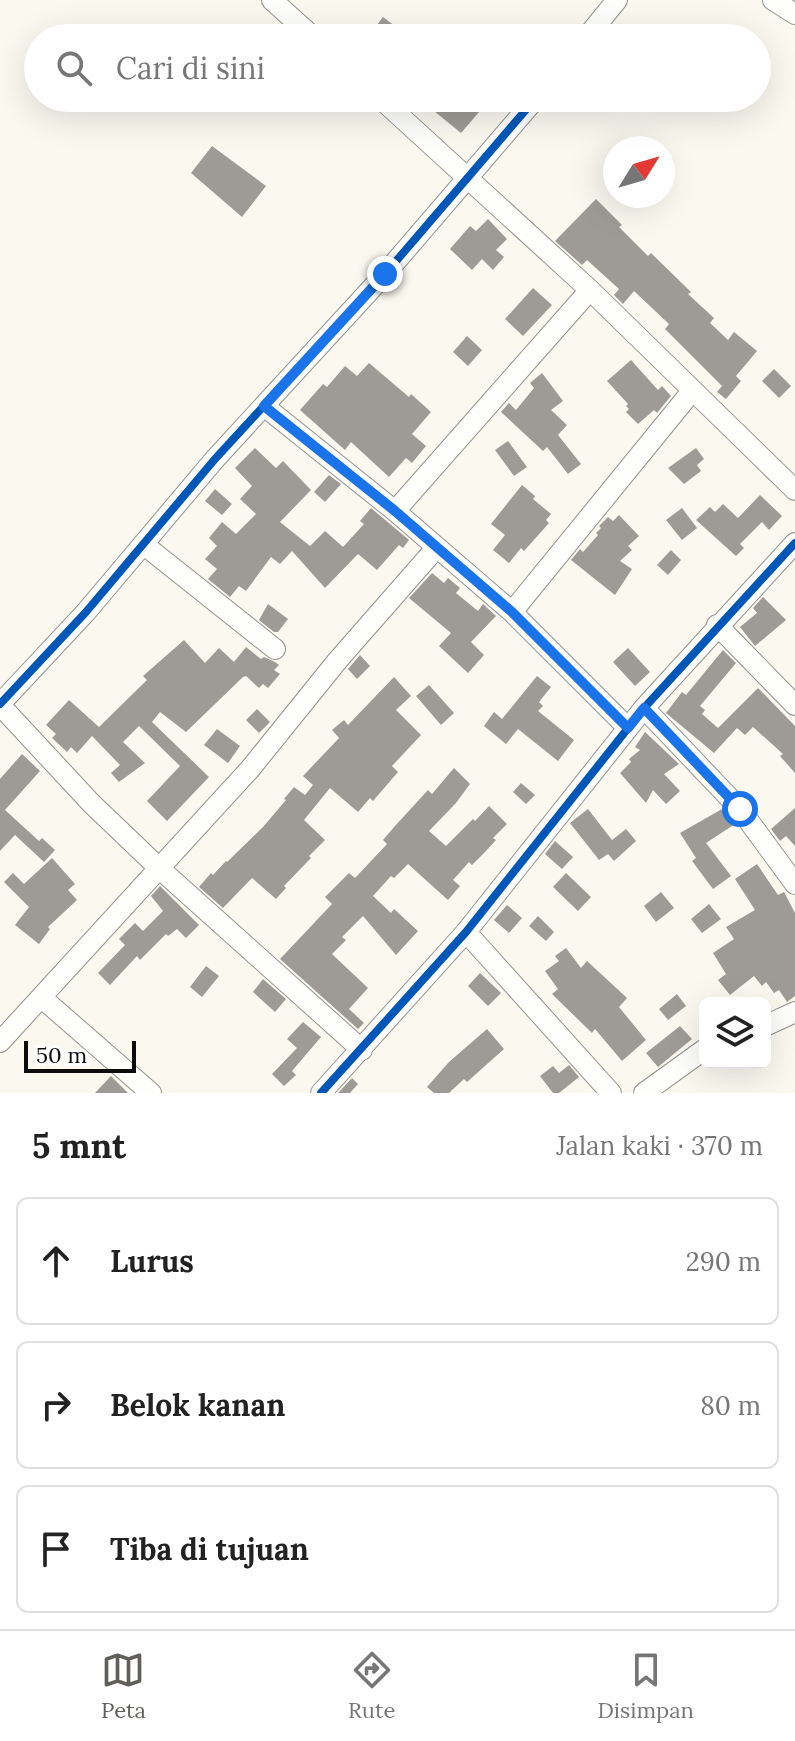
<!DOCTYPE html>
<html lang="id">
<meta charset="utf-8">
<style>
:root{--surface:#fff;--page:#f6f6f6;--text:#222;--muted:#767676;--line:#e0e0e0;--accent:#605f5c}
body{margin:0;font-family:Lora,serif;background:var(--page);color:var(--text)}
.controls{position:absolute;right:24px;bottom:24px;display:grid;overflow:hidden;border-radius:12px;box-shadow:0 8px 32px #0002}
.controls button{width:72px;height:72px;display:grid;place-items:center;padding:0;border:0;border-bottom:2px solid var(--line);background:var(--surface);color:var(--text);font:40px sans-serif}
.compass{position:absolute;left:603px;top:136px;width:72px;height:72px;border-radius:50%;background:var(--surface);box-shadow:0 8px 32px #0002;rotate:53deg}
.scale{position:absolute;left:24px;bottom:20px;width:112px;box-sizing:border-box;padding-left:8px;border:4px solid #0c0c0c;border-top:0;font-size:22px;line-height:28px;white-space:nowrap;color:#0c0c0c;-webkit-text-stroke:6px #fff;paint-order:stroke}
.stop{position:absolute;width:24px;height:24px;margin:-18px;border:6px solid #1a73e8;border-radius:50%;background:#fff}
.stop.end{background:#1a73e8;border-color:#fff;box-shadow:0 2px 8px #0008}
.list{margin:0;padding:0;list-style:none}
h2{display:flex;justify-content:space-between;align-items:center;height:104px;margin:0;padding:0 32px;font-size:34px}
h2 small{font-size:26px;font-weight:400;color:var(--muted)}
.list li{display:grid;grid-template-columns:52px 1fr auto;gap:24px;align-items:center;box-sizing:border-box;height:128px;margin:0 16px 16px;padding:0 16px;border:2px solid var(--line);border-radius:12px}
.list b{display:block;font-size:30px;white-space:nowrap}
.list em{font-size:26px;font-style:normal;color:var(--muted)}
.icon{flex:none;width:44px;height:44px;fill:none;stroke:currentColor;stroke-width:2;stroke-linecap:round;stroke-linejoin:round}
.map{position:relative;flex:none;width:795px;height:1093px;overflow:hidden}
.search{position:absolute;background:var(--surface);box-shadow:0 8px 32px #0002;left:24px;right:24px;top:24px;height:88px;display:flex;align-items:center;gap:20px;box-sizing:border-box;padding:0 28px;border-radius:44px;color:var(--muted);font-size:30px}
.sheet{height:536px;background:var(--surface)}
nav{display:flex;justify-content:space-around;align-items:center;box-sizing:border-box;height:112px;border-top:2px solid var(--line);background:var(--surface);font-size:22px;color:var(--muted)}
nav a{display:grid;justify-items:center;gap:4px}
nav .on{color:var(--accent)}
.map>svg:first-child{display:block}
</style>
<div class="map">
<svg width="795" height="1093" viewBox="0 0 795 1093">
<rect width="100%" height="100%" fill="#fbf8f0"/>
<path fill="#9e9a96" d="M 383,17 L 411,38 L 367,38 Z
M 437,98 L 479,98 L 486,104 L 461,133 L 429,107 Z
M 212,146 L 266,186 L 242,217 L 191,173 Z
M 596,199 L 622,225 L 619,227 L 648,256 L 651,253 L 691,292 L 688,294 L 714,318 L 710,323 L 728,340 L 734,332 L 757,351 L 736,376 L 741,381 L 726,399 L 717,392 L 722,386 L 665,329 L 669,324 L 634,291 L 623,304 L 614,295 L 619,289 L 587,260 L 582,265 L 555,241 Z
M 488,219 L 507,239 L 496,250 L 504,257 L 493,270 L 482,259 L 472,270 L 450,249 L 470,226 L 476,231 Z
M 533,288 L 552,305 L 523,336 L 505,319 Z
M 467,336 L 482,350 L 468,366 L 453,352 Z
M 631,360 L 658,390 L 662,386 L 671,396 L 657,413 L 654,410 L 638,424 L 626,412 L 629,409 L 626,406 L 628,404 L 607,381 Z
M 369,363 L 409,397 L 411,394 L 431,412 L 412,434 L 426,446 L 412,463 L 406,458 L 389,477 L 351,442 L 345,450 L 300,410 L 323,384 L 327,387 L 345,366 L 357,376 Z
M 774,369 L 791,386 L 779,398 L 762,381 Z
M 542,373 L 563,401 L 551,410 L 567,425 L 558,435 L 581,464 L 568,474 L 547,447 L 543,451 L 501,412 L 509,403 L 516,410 L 534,388 L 530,383 Z
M 508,441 L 527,467 L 514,476 L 495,450 Z
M 255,448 L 276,468 L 283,461 L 311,490 L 280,522 L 310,546 L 325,531 L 343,547 L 364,524 L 360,521 L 371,508 L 409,540 L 403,548 L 399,545 L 377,570 L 358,554 L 325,588 L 292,551 L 280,564 L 271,557 L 246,591 L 239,586 L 230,597 L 208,579 L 217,569 L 205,559 L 217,546 L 209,538 L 222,522 L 236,534 L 256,514 L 240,499 L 252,486 L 235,468 Z
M 696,448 L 704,459 L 697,465 L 701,471 L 684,484 L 668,468 Z
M 329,475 L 341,484 L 325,502 L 314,492 Z
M 522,485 L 535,496 L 533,499 L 551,514 L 546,520 L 549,523 L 541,532 L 524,551 L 521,548 L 509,563 L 493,550 L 505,535 L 491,524 Z
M 215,489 L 232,504 L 222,515 L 205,501 Z
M 760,495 L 782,516 L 769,530 L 762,522 L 740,544 L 744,548 L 736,556 L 696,520 L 710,507 L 715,512 L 723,504 L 738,518 Z
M 682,508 L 697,528 L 682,540 L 666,520 Z
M 619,515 L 639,536 L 628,546 L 632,550 L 620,561 L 632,569 L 615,595 L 571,560 L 580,549 L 583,552 L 598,535 L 596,533 L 601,528 L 599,526 L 608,517 L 613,521 Z
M 671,550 L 681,560 L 668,575 L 657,565 Z
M 432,573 L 444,583 L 448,578 L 460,588 L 456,593 L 478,611 L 483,604 L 496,616 L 471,642 L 484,655 L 468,673 L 439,646 L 451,633 L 409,598 Z
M 763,597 L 786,620 L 755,646 L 740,627 L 757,613 L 753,608 Z
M 268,604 L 288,619 L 278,632 L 274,632 L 259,620 Z
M 184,640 L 205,663 L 219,648 L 234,662 L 246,647 L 261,659 L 264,657 L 275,662 L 279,665 L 274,670 L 280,674 L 268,688 L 263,684 L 259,688 L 246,676 L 243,677 L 186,732 L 160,712 L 152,722 L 209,777 L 167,821 L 147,801 L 180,766 L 139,726 L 123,742 L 145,763 L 119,782 L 111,773 L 120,765 L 92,736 L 77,753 L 71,747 L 67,752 L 52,738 L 56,734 L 46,725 L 69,700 L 99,727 L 147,680 L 143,676 Z
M 628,648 L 650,672 L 635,686 L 613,662 Z
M 723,650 L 736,663 L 700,706 L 705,710 L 702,714 L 718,728 L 758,688 L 795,726 L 795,773 L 780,756 L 783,754 L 753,727 L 745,735 L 737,728 L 714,753 L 666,713 L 682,692 L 686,695 Z
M 360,655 L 370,666 L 357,679 L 348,669 Z
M 537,676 L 551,687 L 539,702 L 543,706 L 538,711 L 574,740 L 558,761 L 518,729 L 506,744 L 484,726 L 494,712 L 502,719 Z
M 394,677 L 411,696 L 396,710 L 421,735 L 392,766 L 398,772 L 373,801 L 370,798 L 358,812 L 330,788 L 304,820 L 325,840 L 309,856 L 311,858 L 284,886 L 286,888 L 276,899 L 252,878 L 223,908 L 199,887 L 211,873 L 213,875 L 226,861 L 227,862 L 263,827 L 286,800 L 284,799 L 294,787 L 305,795 L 313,785 L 303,776 L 339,738 L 332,730 L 344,720 L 348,725 Z
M 429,685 L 454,713 L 441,725 L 416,696 Z
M 257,709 L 270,722 L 259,733 L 246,720 Z
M 217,729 L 240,746 L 228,763 L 204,745 Z
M 645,732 L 679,764 L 664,774 L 680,791 L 666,804 L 653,790 L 646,803 L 620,773 L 631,762 L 629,759 L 640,750 L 635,747 Z
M 22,754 L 40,771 L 5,810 L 39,841 L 42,838 L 55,850 L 44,862 L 15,835 L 0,851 L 0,779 Z
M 454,768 L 470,784 L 456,803 L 429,831 L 446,846 L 473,819 L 475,821 L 489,806 L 507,824 L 493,838 L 496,840 L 486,851 L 472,865 L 469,862 L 453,880 L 460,886 L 448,900 L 408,864 L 394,878 L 391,876 L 373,896 L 391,913 L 394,909 L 418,931 L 396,955 L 363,916 L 342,937 L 346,940 L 332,954 L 368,988 L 349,1009 L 364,1023 L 358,1029 L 280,959 L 332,904 L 325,897 L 349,873 L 355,878 L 387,844 L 383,840 L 395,826 L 428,790 L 432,794 Z
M 521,783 L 535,795 L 526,804 L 513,792 Z
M 795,808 L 795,846 L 786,836 L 780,841 L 771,829 Z
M 588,809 L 612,840 L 626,829 L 636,841 L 614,861 L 608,854 L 599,860 L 570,823 Z
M 722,809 L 735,824 L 706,843 L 731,876 L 713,889 L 692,861 L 696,858 L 680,833 Z
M 555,841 L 573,857 L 562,869 L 545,854 Z
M 52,858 L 75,884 L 68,890 L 77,900 L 48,927 L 50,929 L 39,944 L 15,925 L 29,907 L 4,882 L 13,873 L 24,884 Z
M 757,864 L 778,895 L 784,892 L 795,913 L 795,996 L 787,1002 L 779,990 L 774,993 L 766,982 L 762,986 L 754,976 L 730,995 L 718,980 L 726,974 L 713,953 L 734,939 L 726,927 L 755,910 L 735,879 Z
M 566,873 L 591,897 L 578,911 L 553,887 Z
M 160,886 L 199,925 L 186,938 L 177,929 L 168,936 L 166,934 L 140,960 L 137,956 L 110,985 L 98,973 L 125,945 L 119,939 L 135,923 L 143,931 L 163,911 L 151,896 Z
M 661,892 L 674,908 L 656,922 L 644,906 Z
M 709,904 L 721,919 L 702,933 L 691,919 Z
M 507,905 L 522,918 L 509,933 L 494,920 Z
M 538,916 L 554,932 L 546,941 L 529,926 Z
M 566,948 L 581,968 L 587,961 L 627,998 L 619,1007 L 646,1040 L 622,1061 L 595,1029 L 592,1033 L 552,994 L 558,989 L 545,971 L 559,961 L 555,956 Z
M 206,966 L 219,976 L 202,997 L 190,987 Z
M 480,973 L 501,993 L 488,1006 L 468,986 Z
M 263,979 L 286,999 L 275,1012 L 253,992 Z
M 677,994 L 686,1006 L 668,1020 L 659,1009 Z
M 303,1022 L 321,1037 L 292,1071 L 296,1075 L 284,1086 L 272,1074 L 297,1048 L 287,1039 Z
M 680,1026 L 692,1039 L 658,1067 L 646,1053 Z
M 487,1029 L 504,1049 L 467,1082 L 464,1079 L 449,1093 L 434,1093 L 427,1087 L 449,1062 Z
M 569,1065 L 579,1077 L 559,1093 L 553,1093 L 540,1076 L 553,1066 L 559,1073 Z
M 111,1076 L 128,1093 L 95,1093 Z
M 352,1078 L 358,1084 L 350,1093 L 338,1093 Z"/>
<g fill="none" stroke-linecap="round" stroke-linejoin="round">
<defs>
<path id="minor" d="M 272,0 L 314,38
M 773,0 L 795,14
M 586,38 L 617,0
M 380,98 L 590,290 L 795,490
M 264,406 L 395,511 L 512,612 L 628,728
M 395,511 L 590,290
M 143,544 L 275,649
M 512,612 L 692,391
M 717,625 L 795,705
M 0,704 L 86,612 L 215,459 L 385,274 L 536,98
M 0,705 L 91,803 L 160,869 L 362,1050
M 644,708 L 740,809 L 795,884
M 466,932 L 611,1093
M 42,998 L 151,1093
M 765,1026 L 795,1012
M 0,1042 L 250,769 L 338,660 L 437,547
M 321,1093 L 466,932 L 644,708 L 795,543
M 644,1093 L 705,1049"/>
</defs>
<use href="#minor" stroke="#94928f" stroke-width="22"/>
<use href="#minor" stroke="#fefefd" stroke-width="20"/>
<defs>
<path id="cycleway" d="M 0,704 L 86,612 L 215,459 L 385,274 L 536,98
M 321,1093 L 466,932 L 644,708 L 795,543"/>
</defs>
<use href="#cycleway" stroke="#fff" stroke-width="13"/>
<use href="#cycleway" stroke="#0057b8" stroke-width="8"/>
</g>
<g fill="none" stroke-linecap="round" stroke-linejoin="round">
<path stroke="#1a73e8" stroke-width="10" d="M 385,274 L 264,406 L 395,511 L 512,612 L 628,728 L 644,708 L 740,809"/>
</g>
</svg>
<div class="controls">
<button><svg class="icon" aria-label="layers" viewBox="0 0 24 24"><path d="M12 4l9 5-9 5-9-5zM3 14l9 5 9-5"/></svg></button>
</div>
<svg class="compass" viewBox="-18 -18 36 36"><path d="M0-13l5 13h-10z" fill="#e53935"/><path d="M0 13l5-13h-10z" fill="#767676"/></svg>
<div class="scale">50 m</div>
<div class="stop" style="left:740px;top:809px"></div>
<div class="stop end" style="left:385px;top:274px"></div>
<div class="search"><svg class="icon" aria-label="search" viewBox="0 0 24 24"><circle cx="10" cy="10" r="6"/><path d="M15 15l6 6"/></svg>Cari di sini</div>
</div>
<section class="sheet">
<h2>5 mnt<small>Jalan kaki · 370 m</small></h2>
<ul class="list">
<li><svg class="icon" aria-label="ahead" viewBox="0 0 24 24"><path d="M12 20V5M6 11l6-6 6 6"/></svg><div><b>Lurus</b></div><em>290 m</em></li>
<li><svg class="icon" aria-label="right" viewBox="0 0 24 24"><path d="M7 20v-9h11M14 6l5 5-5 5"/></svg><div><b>Belok kanan</b></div><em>80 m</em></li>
<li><svg class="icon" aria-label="arrive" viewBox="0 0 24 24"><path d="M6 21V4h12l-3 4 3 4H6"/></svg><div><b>Tiba di tujuan</b></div></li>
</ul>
</section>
<nav>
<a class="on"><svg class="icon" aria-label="map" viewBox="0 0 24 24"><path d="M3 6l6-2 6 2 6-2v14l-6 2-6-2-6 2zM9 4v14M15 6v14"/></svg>Peta</a>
<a><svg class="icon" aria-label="directions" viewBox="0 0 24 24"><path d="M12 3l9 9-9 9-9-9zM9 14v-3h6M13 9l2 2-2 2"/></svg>Rute</a>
<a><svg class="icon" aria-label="saved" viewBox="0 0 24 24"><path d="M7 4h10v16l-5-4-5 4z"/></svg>Disimpan</a>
</nav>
